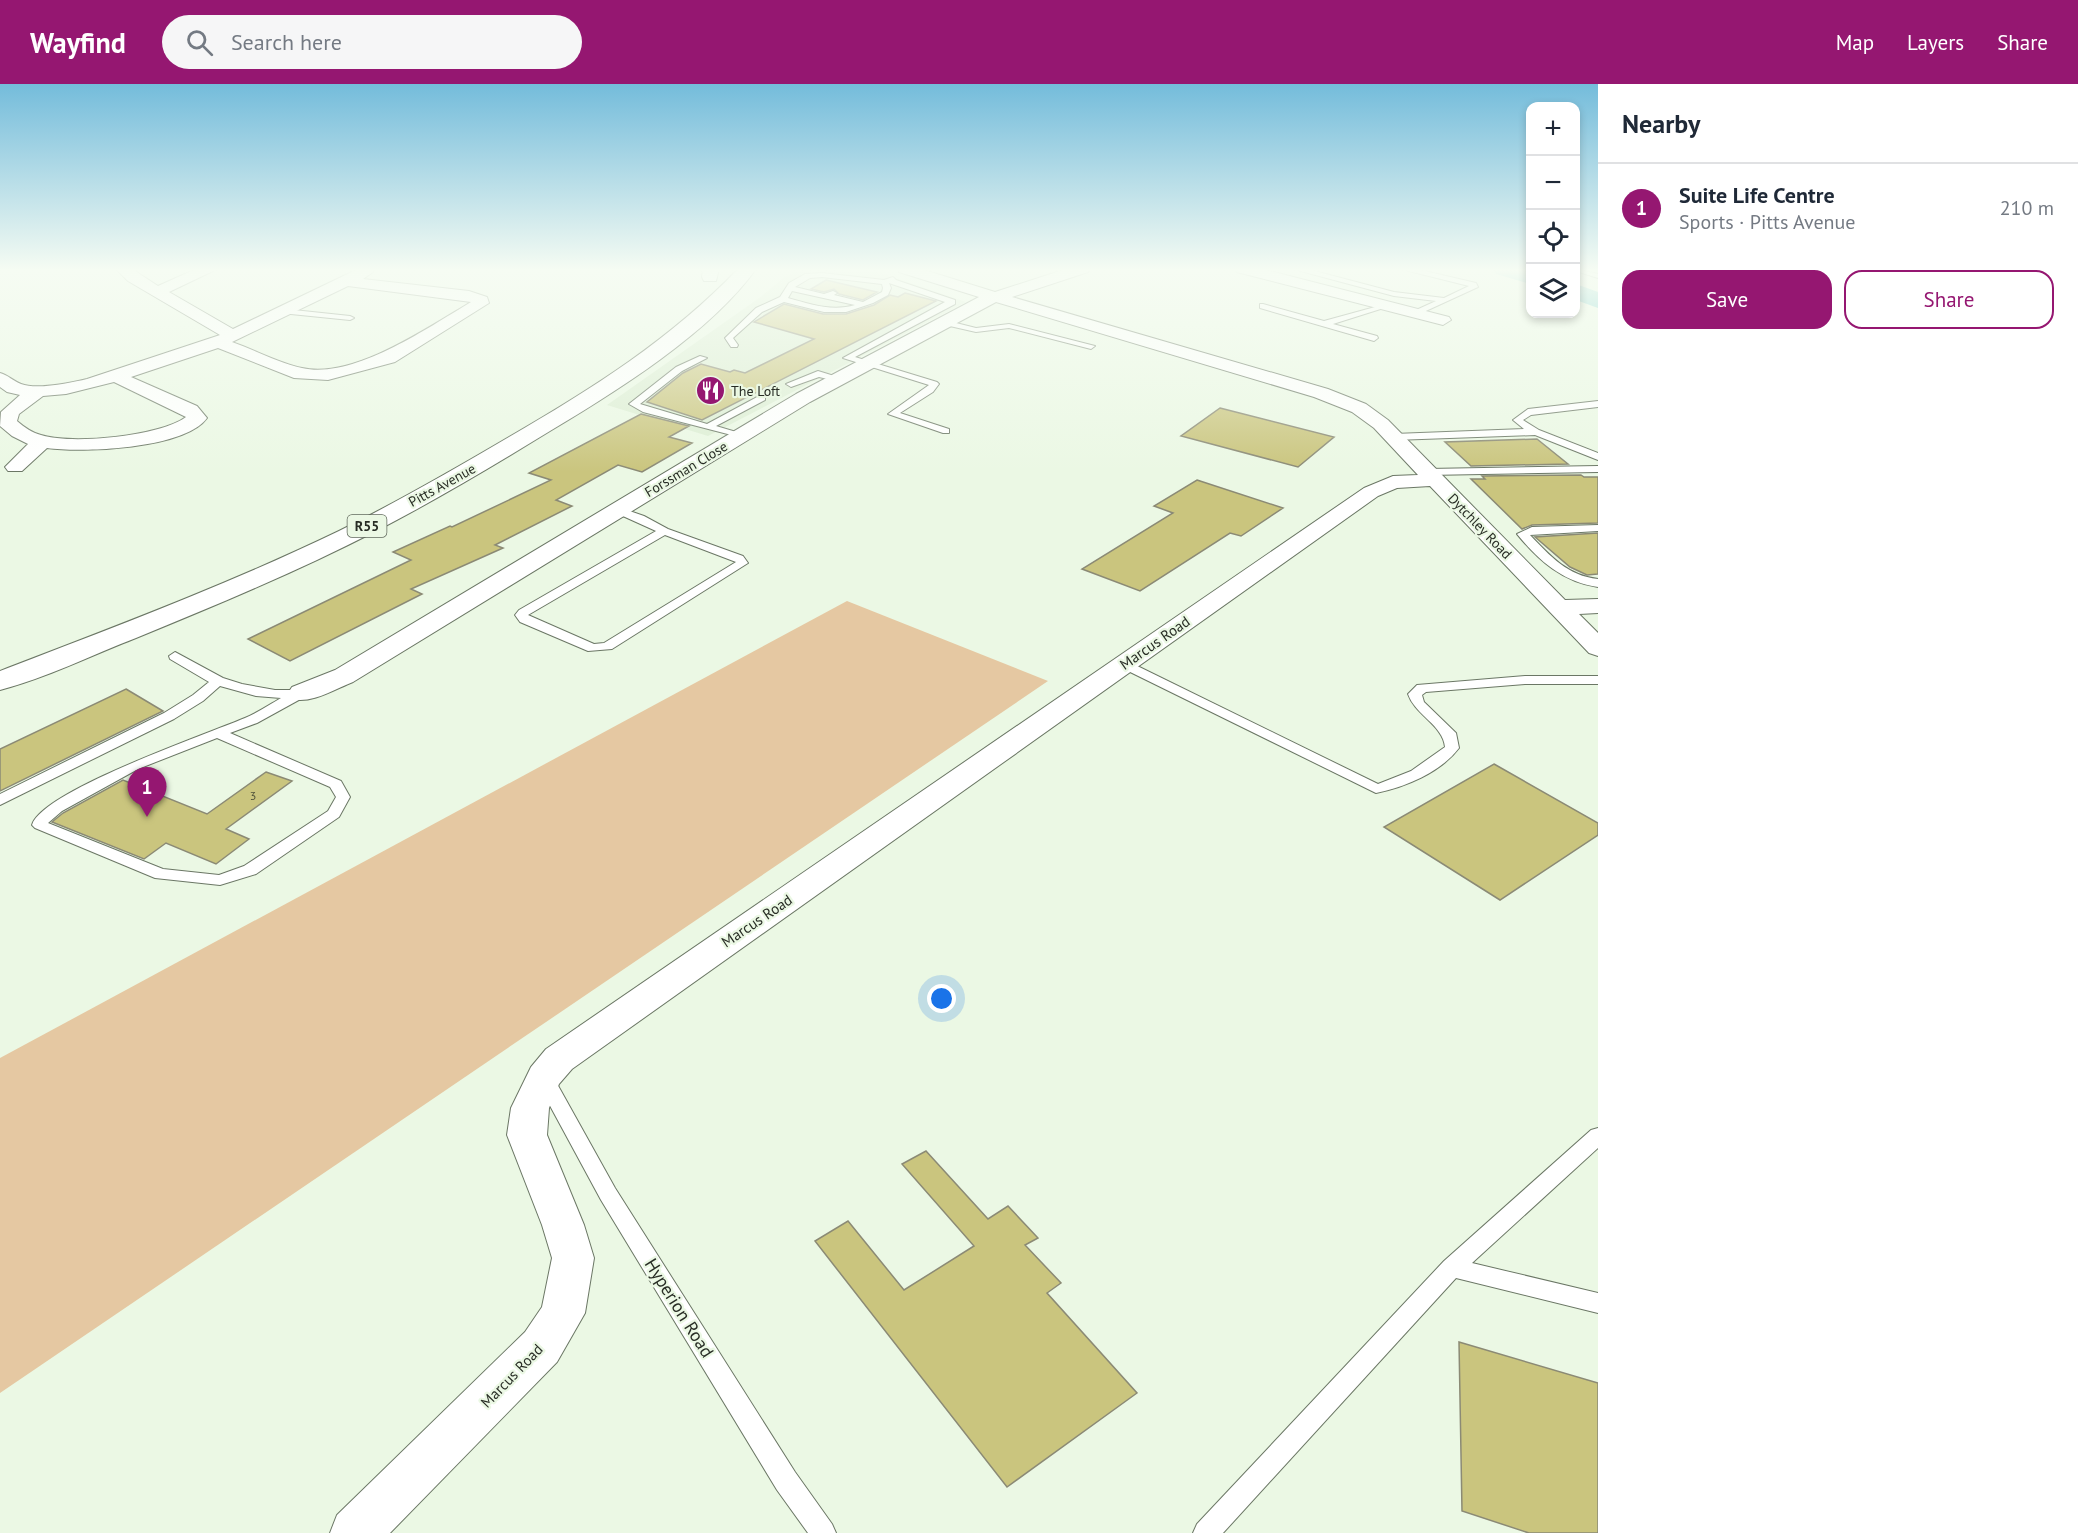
<!DOCTYPE html>
<meta charset="utf-8">
<style>
:root{--surface:#fff;--page:#f6f6f7;--text:#1f2937;--muted:#747a83;--line:#e0e1e3;--accent:#951771}
body{margin:0;font-family:"PT Sans",sans-serif;background:var(--page);color:var(--text)}
.controls{position:absolute;right:18px;top:18px;display:grid;overflow:hidden;border-radius:12px;box-shadow:0 3px 9px #0003}
.controls button{width:54px;height:54px;display:grid;place-items:center;padding:0;border:0;border-bottom:2px solid var(--line);background:var(--surface);color:var(--text);font:30px sans-serif}
.you{position:absolute;left:942px;top:915px;width:21px;height:21px;margin:-15px;border:4px solid #fff;border-radius:50%;background:#1a73e8;box-shadow:0 0 0 9px #1a73e833}
.badge{display:grid;place-items:center;width:39px;height:39px;border-radius:50%;background:var(--accent);color:#fff;font-size:20px;font-weight:700}
.pin{position:absolute;translate:-50% -50px;filter:drop-shadow(0 2px 3px #0008)}
.pin::after{content:'';position:absolute;top:32px;width:21px;height:18px;background:inherit;clip-path:polygon(0 0,100% 0,50% 100%)}
.list{margin:0;padding:0;list-style:none}
h2{display:flex;justify-content:space-between;align-items:center;height:78px;margin:0;padding:0 24px;font-size:26px}
h2 small{font-size:20px;font-weight:400;color:var(--muted)}
.list li{display:grid;grid-template-columns:39px 1fr auto;gap:18px;align-items:center;box-sizing:border-box;height:90px;padding:0 24px;border-top:2px solid var(--line)}
.list b{display:block;font-size:22px;white-space:nowrap}
.list p{margin:0;font-size:20px;white-space:nowrap;color:var(--muted)}
.list em{font-size:20px;font-style:normal;color:var(--muted)}
.actions{display:flex;gap:12px;padding:18px 24px}
.actions a{flex:1;padding:14px 0;border:2px solid var(--accent);border-radius:18px;text-align:center;font-size:21px;color:var(--accent)}
.actions .main{background:var(--accent);color:#fff}
.icon{flex:none;width:33px;height:33px;fill:none;stroke:currentColor;stroke-width:2;stroke-linecap:round;stroke-linejoin:round}
.map{position:relative;flex:none;width:1598px;height:1449px;overflow:hidden}
header{display:flex;align-items:center;gap:36px;box-sizing:border-box;height:84px;padding:0 30px;background:var(--accent);color:#fff}
header strong{font-size:28px}
nav{display:flex;gap:33px;margin-inline-start:auto;font-size:21px}
.search{width:420px;height:54px;background:var(--page);display:flex;align-items:center;gap:15px;box-sizing:border-box;padding:0 21px;border-radius:33px;color:var(--muted);font-size:22px}
main{display:flex}
aside{flex:1;background:var(--surface)}
.map>svg:first-child{display:block}
</style>
<header>
<strong>Wayfind</strong>
<div class="search"><svg class="icon" aria-label="search" viewBox="0 0 24 24"><circle cx="10" cy="10" r="6"/><path d="M15 15l6 6"/></svg>Search here</div>
<nav><a>Map</a><a>Layers</a><a>Share</a></nav>
</header>
<main>
<div class="map">
<svg width="1598" height="1449" viewBox="0 0 1598 1449">
<rect width="100%" height="100%" fill="#ebf8e4"/>
<path fill="#ddeed4" d="M 802,185 L 881,189 L 966,218 L 708,352 L 607,321 L 762,212 L 783,194 Z"/>
<path fill="#e5c8a2" d="M 847,517 L 1048,597 L 0,1309 L 0,974 Z"/>
<g fill="none" stroke-linecap="round" stroke-linejoin="round">
<path fill="#67c7c8" fill-rule="evenodd" d="M 1493,185 L 1530,186 L 1530,200 L 1496,190 Z
M 1576,200 L 1598,208 L 1598,224 L 1576,216 Z"/>
</g>
<path fill="#cac57e" stroke="#8b8a75" stroke-width="1.5" d="M 826,196 L 877,208 L 863,216 L 839,210 L 834,205 L 824,208 L 811,205 Z
M 905,209 L 936,217 L 702,336 L 647,318 L 683,289 L 701,280 L 730,288 L 734,286 L 745,289 L 814,255 L 754,238 L 784,220 L 823,230 L 846,230 L 874,221 L 890,211 L 898,213 Z
M 1220,324 L 1334,353 L 1298,383 L 1181,352 Z
M 641,330 L 689,342 L 669,353 L 692,359 L 642,388 L 618,381 L 556,416 L 572,422 L 495,461 L 503,464 L 411,505 L 422,510 L 290,577 L 248,555 L 411,476 L 393,468 L 450,442 L 452,443 L 551,396 L 529,389 Z
M 1537,355 L 1568,380 L 1471,382 L 1445,358 Z
M 1581,391 L 1584,393 L 1598,393 L 1598,439 L 1532,441 L 1522,445 L 1471,395 L 1485,395 L 1482,392 Z
M 1197,396 L 1283,424 L 1241,452 L 1230,449 L 1140,507 L 1082,485 L 1173,429 L 1154,422 Z
M 1598,449 L 1598,490 L 1587,491 L 1570,483 L 1535,453 Z
M 126,605 L 163,627 L 0,707 L 0,665 Z
M 1494,680 L 1598,739 L 1598,751 L 1500,816 L 1384,743 Z
M 266,688 L 292,697 L 226,745 L 249,755 L 216,780 L 166,759 L 144,775 L 52,738 L 63,729 L 123,696 L 207,730 Z
M 926,1067 L 988,1135 L 1008,1122 L 1038,1154 L 1025,1161 L 1061,1199 L 1047,1209 L 1137,1309 L 1007,1403 L 815,1157 L 848,1137 L 904,1206 L 974,1162 L 902,1080 Z
M 1459,1258 L 1598,1299 L 1598,1449 L 1529,1449 L 1462,1427 Z"/>
<g fill="none" stroke-linecap="round" stroke-linejoin="round">
<defs>
<path id="lane" d="M 1293,185 L 1307,185 L 1394,208 L 1444,214 L 1469,202 L 1401,185 L 1416,185 L 1476,199 L 1478,203 L 1417,231 L 1413,229 L 1414,227 L 1436,217 L 1394,212 Z
M 1576,185 L 1598,190 L 1598,194 L 1576,187 Z
M 822,189 L 884,196 L 893,193 L 896,196 L 955,216 L 955,220 L 855,273 L 937,298 L 939,300 L 933,308 L 900,329 L 949,345 L 949,349 L 943,349 L 888,330 L 929,301 L 843,274 L 945,218 L 889,199 L 891,204 L 888,211 L 873,219 L 846,228 L 824,228 L 784,218 L 762,228 L 733,254 L 738,261 L 737,263 L 731,263 L 725,254 L 756,224 L 780,213 L 789,199 L 805,190 ZM 822,193 L 882,200 L 883,204 L 882,208 L 863,218 L 834,211 L 837,209 L 833,207 L 824,210 L 795,203 L 810,194 ZM 792,207 L 855,221 C 832,228 810,220 788,214 Z
M 1263,220 L 1324,237 L 1386,220 L 1390,222 L 1333,240 L 1377,252 L 1378,254 L 1374,257 L 1260,224 L 1260,220 Z
M 284,225 L 350,232 L 354,234 L 350,236 L 281,229 L 281,225 Z
M 944,236 L 976,244 L 1009,240 L 1095,262 L 1091,265 L 1009,244 L 976,248 L 941,240 L 941,236 Z
M 700,272 L 707,274 L 682,287 L 640,320 L 707,340 L 759,312 L 765,312 L 765,316 L 716,342 L 743,350 L 743,354 L 643,328 L 629,320 L 676,283 Z
M 818,287 L 844,295 L 840,298 L 819,293 L 791,303 L 786,300 Z
M 1598,317 L 1598,323 L 1531,331 L 1523,336 L 1539,346 L 1598,369 L 1598,376 L 1535,351 L 1394,356 L 1389,353 L 1394,350 L 1524,345 L 1513,336 L 1528,325 Z
M 1598,382 L 1598,388 L 1427,391 L 1422,388 L 1427,385 Z
M 618,423 L 644,432 L 668,445 L 743,472 L 748,479 L 612,565 L 588,567 L 520,538 L 515,531 L 519,526 L 656,447 L 614,428 L 613,426 ZM 665,451 L 736,478 L 604,559 L 594,560 L 528,531 Z
M 1598,441 L 1598,447 L 1530,451 C 1550,472 1568,492 1598,495 L 1598,503 C 1563,498 1539,477 1517,450 L 1532,443 Z
M 175,568 L 223,594 L 242,600 L 275,606 L 306,606 L 308,609 L 306,612 L 257,639 L 230,649 L 341,697 L 350,713 L 339,733 L 256,790 L 220,801 L 155,794 L 35,744 L 32,741 C 42,707 207,650 245,634 C 257,629 269,621 281,614 L 256,612 L 220,602 L 203,617 L 174,635 L 0,721 L 0,710 L 164,629 L 193,611 L 209,598 L 170,575 L 169,572 ZM 217,654 L 330,703 L 336,713 L 328,727 L 244,782 L 219,791 L 163,785 L 48,739 L 62,727 L 138,685 Z
M 1125,576 L 1378,700 L 1411,687 L 1445,663 C 1443,641 1415,631 1408,610 L 1417,601 L 1525,592 L 1598,592 L 1598,600 L 1525,600 L 1426,608 L 1422,611 L 1424,618 L 1456,649 L 1459,664 C 1440,689 1405,703 1376,709 L 1120,583 L 1119,580 L 1120,577 Z
M 544,987 L 551,989 L 615,1104 L 795,1388 L 832,1440 L 836,1449 L 808,1449 L 777,1406 L 601,1116 L 535,994 L 537,989 Z
M 1598,1044 L 1598,1064 L 1472,1179 L 1598,1209 L 1598,1229 L 1456,1194 L 1223,1449 L 1193,1449 L 1197,1440 L 1444,1177 L 1591,1046 Z"/>
<path id="street" d="M 116,185 L 132,185 L 158,202 L 196,185 L 217,185 L 169,208 L 233,245 L 358,185 L 371,185 L 373,188 L 363,195 L 469,207 L 487,213 L 489,219 L 395,278 L 328,296 L 294,294 L 218,264 L 131,293 L 197,322 L 207,334 C 185,365 82,369 47,364 L 22,387 L 8,387 L 5,383 L 28,360 L 12,352 L 0,342 L 1,328 L 20,311 L 7,308 L 0,303 L 0,289 C 8,291 13,297 21,300 C 37,306 70,299 87,295 L 220,251 L 128,197 ZM 348,202 L 471,218 C 429,243 353,296 302,284 C 278,279 255,266 232,258 ZM 114,298 L 186,333 C 161,352 71,361 41,351 C 32,349 24,343 17,337 L 19,330 L 43,312 L 66,310 Z
M 897,185 L 921,185 L 995,208 L 1066,185 L 1090,185 L 1088,188 L 1012,213 L 1328,305 L 1366,320 L 1388,336 L 1565,516 L 1598,515 L 1598,529 L 1579,530 L 1598,549 L 1598,572 L 1589,569 L 1430,402 L 1397,404 L 1378,412 L 572,985 L 559,1000 L 549,1024 L 547,1051 L 584,1141 L 594,1174 L 585,1229 L 557,1278 L 390,1449 L 330,1449 L 337,1431 L 525,1248 L 542,1223 L 552,1174 L 542,1141 L 507,1051 L 511,1024 L 531,983 L 546,965 L 1364,404 L 1393,392 L 1418,391 L 1374,344 L 1352,328 L 1314,313 L 996,218 L 810,318 L 353,598 C 335,605 312,620 292,615 L 288,609 L 292,603 L 335,586 L 796,310 L 979,213 L 899,188 Z
M 1235,185 L 1262,185 L 1449,233 L 1451,236 L 1443,241 L 1237,188 Z"/>
<path id="primary" d="M 703,185 L 719,185 L 716,197 L 704,197 L 702,193 Z
M 738,185 L 756,185 C 710,249 617,307 550,347 C 493,382 436,416 376,447 C 298,487 217,521 136,554 C 92,571 46,594 0,606 L 0,587 C 114,543 229,500 339,447 C 397,418 453,386 509,353 C 592,305 671,255 738,185 Z"/>
</defs>
<use href="#lane" stroke="#6b7765" stroke-width="2"/>
<use href="#street" stroke="#6b7765" stroke-width="2"/>
<use href="#primary" stroke="#6b7765" stroke-width="2"/>
<use href="#lane" fill="#fff" fill-rule="evenodd"/>
<use href="#street" fill="#fff" fill-rule="evenodd"/>
<use href="#primary" fill="#fff" fill-rule="evenodd"/>
</g>
<linearGradient id="sky" x2="0" y2="1"><stop stop-color="#74bcdb"/><stop offset="0.48" stop-color="#f6fcf3"/><stop offset="1" stop-color="#f6fcf3" stop-opacity="0"/></linearGradient>
<rect width="1598" height="388" fill="url(#sky)"/>
<defs>
<symbol id="restaurant-disc" viewBox="-11 -11 22 22"><circle r="9.5" fill="#951771" stroke="#ebf8e4"/><path d="M-5-6h1v4h1v-4h1v4h1v-4h1v5L-1.5 .5V6h-2V.5L-5-1ZM5-6V6H3V1.5H1.5Q1.5-4 5-6Z" fill="#fff"/></symbol>
</defs>
<g fill-rule="evenodd">
<use href="#restaurant-disc" x="694" y="290" width="33" height="33"/>
</g>
<g text-anchor="middle" stroke-width="4.5" stroke-linejoin="round" paint-order="stroke">
<g font-size="12" fill="#50533b">
<text x="253" y="716">3</text>
</g>
<g font-size="14" fill="#282d25" stroke="#ebf8e4" text-anchor="start">
<text x="731" y="312">The Loft</text>
</g>
<g font-size="14" fill="#282d25" stroke="#ebf8e4">
<text transform="translate(686 385) rotate(-31)" y="5">Forssman Close</text>
<text transform="translate(442 401) rotate(-29)" y="5">Pitts Avenue</text>
<text transform="translate(1480 442) rotate(46)" y="5">Dytchley Road</text>
</g>
<rect fill="#ebf8e4" stroke="#626a5e" stroke-width="1.5" x="347.5" y="431" width="39" height="22" rx="4.5"/>
<g font-size="14" font-weight="bold" fill="#282d25">
<text x="367" y="447">R55</text>
</g>
<g font-size="15" fill="#282d25" stroke="#ebf8e4">
<text transform="translate(1155 559) rotate(-35)" y="5">Marcus Road</text>
<text transform="translate(757 837) rotate(-34)" y="5">Marcus Road</text>
<text transform="translate(512 1292) rotate(-46)" y="5">Marcus Road</text>
</g>
<g font-size="18" fill="#282d25" stroke="#ebf8e4">
<text transform="translate(679 1224) rotate(58)" y="6">Hyperion Road</text>
</g>
</g>
</svg>
<div class="controls">
<button>+</button>
<button>−</button>
<button><svg class="icon" aria-label="locate" viewBox="0 0 24 24"><circle cx="12" cy="12" r="6"/><path d="M12 2v4M12 18v4M2 12h4M18 12h4"/></svg></button>
<button><svg class="icon" aria-label="layers" viewBox="0 0 24 24"><path d="M12 4l9 5-9 5-9-5zM3 14l9 5 9-5"/></svg></button>
</div>
<div class="you"></div>
<div class="pin badge" style="left:147px;top:733px">1</div>
</div>
<aside>
<h2>Nearby<small></small></h2>
<ul class="list">
<li><span class="badge">1</span><div><b>Suite Life Centre</b><p>Sports · Pitts Avenue</p></div><em>210 m</em></li>
</ul>
<div class="actions"><a class="main">Save</a><a>Share</a></div>
</aside>
</main>
